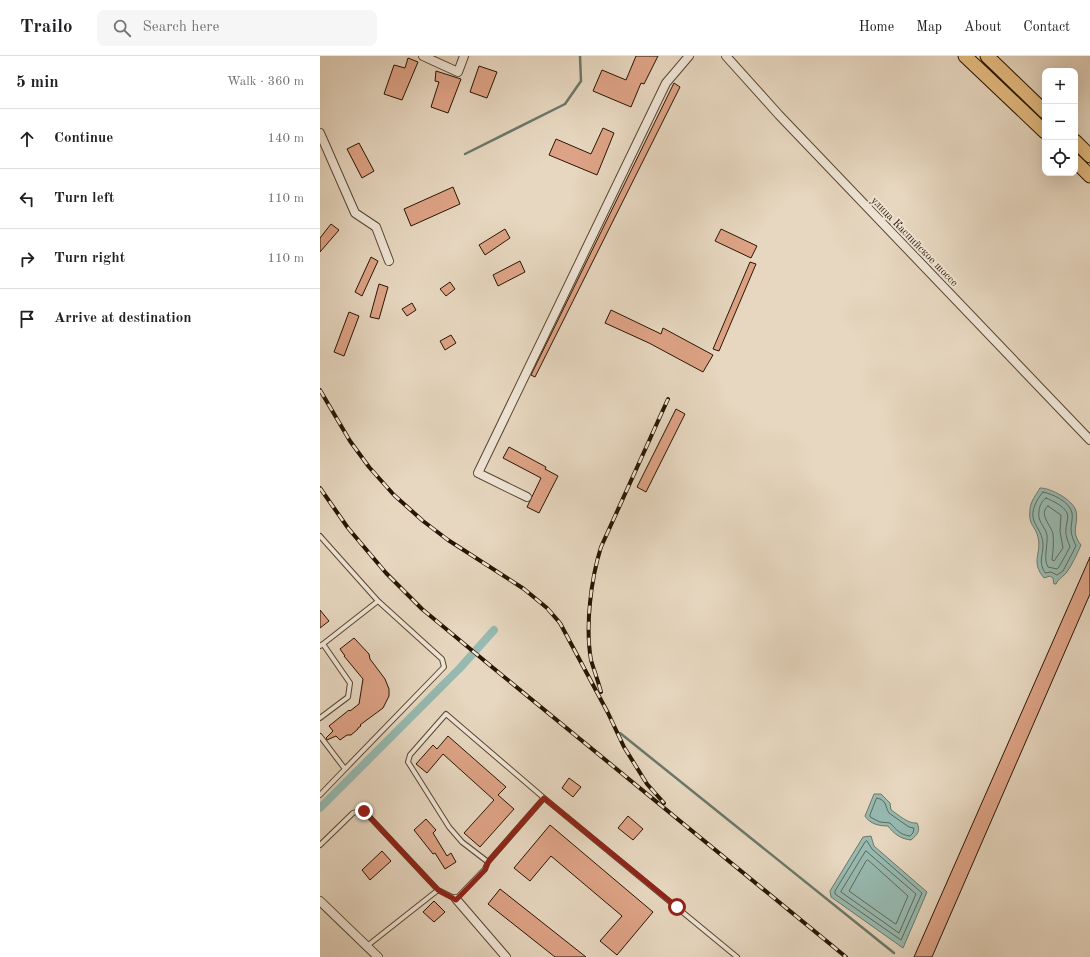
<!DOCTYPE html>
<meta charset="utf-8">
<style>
:root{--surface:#fff;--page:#f6f6f6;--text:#202124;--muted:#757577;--line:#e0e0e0}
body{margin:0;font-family:"Old Standard TT",serif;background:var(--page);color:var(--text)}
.controls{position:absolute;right:12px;top:12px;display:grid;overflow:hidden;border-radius:8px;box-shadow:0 4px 16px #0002}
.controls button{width:36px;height:36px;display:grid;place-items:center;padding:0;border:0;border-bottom:1px solid var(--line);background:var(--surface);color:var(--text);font:20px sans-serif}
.stop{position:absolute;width:12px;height:12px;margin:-9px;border:3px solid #8f2418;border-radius:50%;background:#fff}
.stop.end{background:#8f2418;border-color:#fff;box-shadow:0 1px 4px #0008}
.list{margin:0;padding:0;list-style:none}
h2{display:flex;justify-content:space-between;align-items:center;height:52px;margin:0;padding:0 16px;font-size:17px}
h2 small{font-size:13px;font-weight:400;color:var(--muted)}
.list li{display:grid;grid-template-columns:26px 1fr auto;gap:12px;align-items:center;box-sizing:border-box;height:60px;padding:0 16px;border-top:1px solid var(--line)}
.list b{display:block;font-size:15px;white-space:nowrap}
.list em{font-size:13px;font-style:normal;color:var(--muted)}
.icon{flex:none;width:22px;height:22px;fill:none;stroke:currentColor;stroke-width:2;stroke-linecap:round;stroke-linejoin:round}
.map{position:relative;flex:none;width:770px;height:901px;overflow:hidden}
header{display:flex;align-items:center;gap:24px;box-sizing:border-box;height:56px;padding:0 20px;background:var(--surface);border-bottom:1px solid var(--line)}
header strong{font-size:19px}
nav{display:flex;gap:22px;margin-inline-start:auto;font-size:14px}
.search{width:280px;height:36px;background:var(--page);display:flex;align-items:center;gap:10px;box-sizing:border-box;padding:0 14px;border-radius:8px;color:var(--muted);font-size:15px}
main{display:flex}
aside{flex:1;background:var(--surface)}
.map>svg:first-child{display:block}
</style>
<header>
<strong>Trailo</strong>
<div class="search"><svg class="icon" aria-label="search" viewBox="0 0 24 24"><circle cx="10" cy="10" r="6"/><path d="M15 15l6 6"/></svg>Search here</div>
<nav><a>Home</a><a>Map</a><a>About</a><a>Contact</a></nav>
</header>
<main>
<aside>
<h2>5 min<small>Walk · 360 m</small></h2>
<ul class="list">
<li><svg class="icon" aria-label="ahead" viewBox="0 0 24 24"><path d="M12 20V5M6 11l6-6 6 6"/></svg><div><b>Continue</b></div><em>140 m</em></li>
<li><svg class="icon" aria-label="left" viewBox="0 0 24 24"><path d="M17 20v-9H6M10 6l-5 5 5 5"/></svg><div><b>Turn left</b></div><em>110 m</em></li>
<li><svg class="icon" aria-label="right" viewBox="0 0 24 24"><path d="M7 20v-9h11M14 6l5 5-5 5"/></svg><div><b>Turn right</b></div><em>110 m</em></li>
<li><svg class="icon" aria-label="arrive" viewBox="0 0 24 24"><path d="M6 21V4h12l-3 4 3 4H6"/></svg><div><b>Arrive at destination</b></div></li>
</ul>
</aside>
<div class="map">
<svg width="770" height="901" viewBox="0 0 770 901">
<rect width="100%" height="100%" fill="#e7d7c0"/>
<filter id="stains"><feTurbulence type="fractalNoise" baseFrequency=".005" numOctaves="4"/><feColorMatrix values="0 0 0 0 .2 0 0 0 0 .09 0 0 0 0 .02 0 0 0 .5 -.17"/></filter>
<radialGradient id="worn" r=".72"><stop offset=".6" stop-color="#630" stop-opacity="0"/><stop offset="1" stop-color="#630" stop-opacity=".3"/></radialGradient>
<path fill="#97bab1" stroke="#6b786a" d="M 720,432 C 731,432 753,444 756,455 C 759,469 750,475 761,489 C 757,498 753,507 747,516 C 743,521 739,522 736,528 L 734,528 L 733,522 L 730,520 L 724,522 C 710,505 722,498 718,481 C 715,469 708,469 710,454 C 710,446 716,439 720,432 Z
M 554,738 L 561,738 L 570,747 L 571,754 C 579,759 588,768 597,767 C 601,775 597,779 591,784 C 581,783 574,778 568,770 C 559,770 550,768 545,760 Z
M 551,780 L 554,790 L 607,836 L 583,892 L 511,841 L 510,835 L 543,781 Z"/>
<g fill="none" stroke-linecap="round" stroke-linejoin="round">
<path stroke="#606858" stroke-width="1" d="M 723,436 C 733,438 750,446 752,457 C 753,462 751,468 751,473 C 751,480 754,485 756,490 L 743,515 L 737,519 L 731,516 L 725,517 C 718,505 723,501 723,489 C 723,479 718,474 714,465 C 710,455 717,443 723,436 Z
M 726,442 C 733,445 744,450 747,457 C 749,462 746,468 746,473 C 745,479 748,485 750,491 L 739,511 L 737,513 L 728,511 C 723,503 728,490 727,479 C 725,470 717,465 719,456 C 719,450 722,445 726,442 Z
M 728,450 L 741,459 L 740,475 L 743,492 L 734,505 L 732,504 C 733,495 734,487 733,478 C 731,469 718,458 728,450 Z
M 557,742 C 567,744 565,751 569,757 L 589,771 L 594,772 L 593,777 L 590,780 C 580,779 576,773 570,767 L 560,766 L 550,761 L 550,759 Z
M 547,785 L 552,793 L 602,837 L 581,884 L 515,838 L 515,835 L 545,786 Z
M 546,795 L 596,838 L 579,877 L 521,836 Z
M 548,804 L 588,840 L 576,868 L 574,867 L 529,835 L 546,805 Z"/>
<path stroke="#6b786a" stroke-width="2.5" d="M 145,98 L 245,48 L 261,25 L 260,0
M 300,677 L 574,897"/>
<path stroke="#97bab1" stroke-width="8" d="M 0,752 L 140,612 L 174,574"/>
</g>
<path fill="#dea386" stroke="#291500" d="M 316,0 L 338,0 L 324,28 L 321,27 L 311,51 L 273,35 L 282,14 L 306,24 Z
M 88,2 L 98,6 L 82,44 L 64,38 L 74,9 L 85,12 Z
M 159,10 L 177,16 L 167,42 L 150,36 Z
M 116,15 L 141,23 L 128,57 L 111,51 L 119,26 L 115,25 Z
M 354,27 L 360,31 L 215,321 L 211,319 Z
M 283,72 L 294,77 L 277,119 L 229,99 L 236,83 L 271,98 Z
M 39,87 L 54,115 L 42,122 L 27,93 Z
M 133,131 L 140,148 L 91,170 L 84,153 Z
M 11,168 L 19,174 L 0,196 L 0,182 Z
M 185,173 L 190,182 L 165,199 L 159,189 Z
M 401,173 L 437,190 L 431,202 L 395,185 Z
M 51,201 L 58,205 L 42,240 L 35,236 Z
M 200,205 L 205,216 L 178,230 L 173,219 Z
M 430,206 L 436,208 L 399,295 L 393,293 Z
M 130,226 L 135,233 L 126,240 L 120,233 Z
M 59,228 L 68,231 L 59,263 L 50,261 Z
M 92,247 L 96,254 L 87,260 L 82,253 Z
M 291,254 L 341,278 L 343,272 L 393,299 L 383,316 L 329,287 L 285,267 Z
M 29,256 L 39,260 L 24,300 L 14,296 Z
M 131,279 L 136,287 L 125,294 L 120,285 Z
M 356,353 L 365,358 L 326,436 L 317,431 Z
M 189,391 L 226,411 L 225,413 L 238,420 L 219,457 L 207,451 L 221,422 L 183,402 Z
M 770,501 L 770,538 L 612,901 L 594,901 Z
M 0,554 L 9,565 L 0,572 Z
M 34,582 L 49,598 L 50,603 L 65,623 L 69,633 L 69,640 L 63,652 L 40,669 L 41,670 L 38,672 L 38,673 L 31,679 L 27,679 L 20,684 L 16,680 L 7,684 L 6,682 L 13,675 L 9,670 L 29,654 L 30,655 L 39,648 L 43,623 L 24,600 L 25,600 L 20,593 Z
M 128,680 L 186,731 L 178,739 L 194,753 L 160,791 L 144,777 L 174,744 L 123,698 L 107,717 L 96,708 L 113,689 L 117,693 Z
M 249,722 L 261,731 L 253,741 L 242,732 Z
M 308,760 L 323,773 L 313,784 L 298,772 Z
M 106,763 L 116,774 L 113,777 L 127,800 L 131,797 L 136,806 L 125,813 L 115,797 L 113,798 L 94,774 Z
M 230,769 L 333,856 L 297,899 L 280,885 L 302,860 L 231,800 L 210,825 L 194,812 Z
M 62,795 L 71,805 L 50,824 L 42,814 Z
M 180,833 L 266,901 L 235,901 L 168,848 Z
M 114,845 L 125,856 L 114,866 L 103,856 Z"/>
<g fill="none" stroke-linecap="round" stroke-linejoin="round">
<defs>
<path id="lane" d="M 0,480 L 58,545
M 3,588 L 58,545 L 122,603 L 124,611 L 25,713
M 0,590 L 3,588 L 30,627 L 28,641 L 0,662
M 0,680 L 25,713 L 0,739
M 0,789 L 33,757 L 39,755 L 44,755 L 118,834
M 168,806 L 142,786 L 129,771 L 88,706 L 90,699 L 126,658 L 224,742 L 417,901
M 47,890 L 118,834 L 136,843 L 165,813 L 168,806 L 224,742"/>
<path id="street" d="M 103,0 L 138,16 L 144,0
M 406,0 L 459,59 L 770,384
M 0,77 L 35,157 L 56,171 L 69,205
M 207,441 L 158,417 L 346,27 L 369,0
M 136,843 L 186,901
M 0,845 L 58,901"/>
<path id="primary" d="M 645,0 L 725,76
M 667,0 L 725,56
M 755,85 L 770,100
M 755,105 L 770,120"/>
</defs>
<use href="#lane" stroke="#584630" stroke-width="6"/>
<use href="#street" stroke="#584630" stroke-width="10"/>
<use href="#primary" stroke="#291500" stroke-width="15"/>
<use href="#lane" stroke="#efe5d6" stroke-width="4"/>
<use href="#street" stroke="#efe5d6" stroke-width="8"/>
<use href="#primary" stroke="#e4bc80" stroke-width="13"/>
<defs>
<path id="rail" d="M 0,334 L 30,385 L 49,411 L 74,439 L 103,465 L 128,484 L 204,533 L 227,552 L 240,567 L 288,657 L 304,691 L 327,728 L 344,747
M 0,432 L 28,472 L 66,517 L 102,553 L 172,611 L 526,901
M 281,636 C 278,625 274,614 271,604 C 265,570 271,523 281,491 L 348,343"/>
</defs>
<use href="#rail" stroke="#291500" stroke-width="4"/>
<use href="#rail" stroke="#efe5d6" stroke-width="2.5" stroke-dasharray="8" stroke-linecap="butt"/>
</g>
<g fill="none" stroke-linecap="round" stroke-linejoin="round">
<path stroke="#8f2418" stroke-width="5" d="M 44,755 L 118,834 L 136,844 L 165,814 L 168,806 L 224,742 L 357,851"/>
</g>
<g text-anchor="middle" stroke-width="4" stroke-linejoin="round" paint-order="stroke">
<g font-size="11" fill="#291500" stroke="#efe5d6">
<text transform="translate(595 185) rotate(46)" y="4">улица Каспийское шоссе</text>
</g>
</g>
<rect width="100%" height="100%" filter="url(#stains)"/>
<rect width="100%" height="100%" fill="url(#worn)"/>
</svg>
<div class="controls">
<button>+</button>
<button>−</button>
<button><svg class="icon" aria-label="locate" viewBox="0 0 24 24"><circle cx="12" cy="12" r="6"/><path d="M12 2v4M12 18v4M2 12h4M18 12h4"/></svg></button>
</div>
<div class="stop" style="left:357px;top:851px"></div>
<div class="stop end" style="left:44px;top:755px"></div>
</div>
</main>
